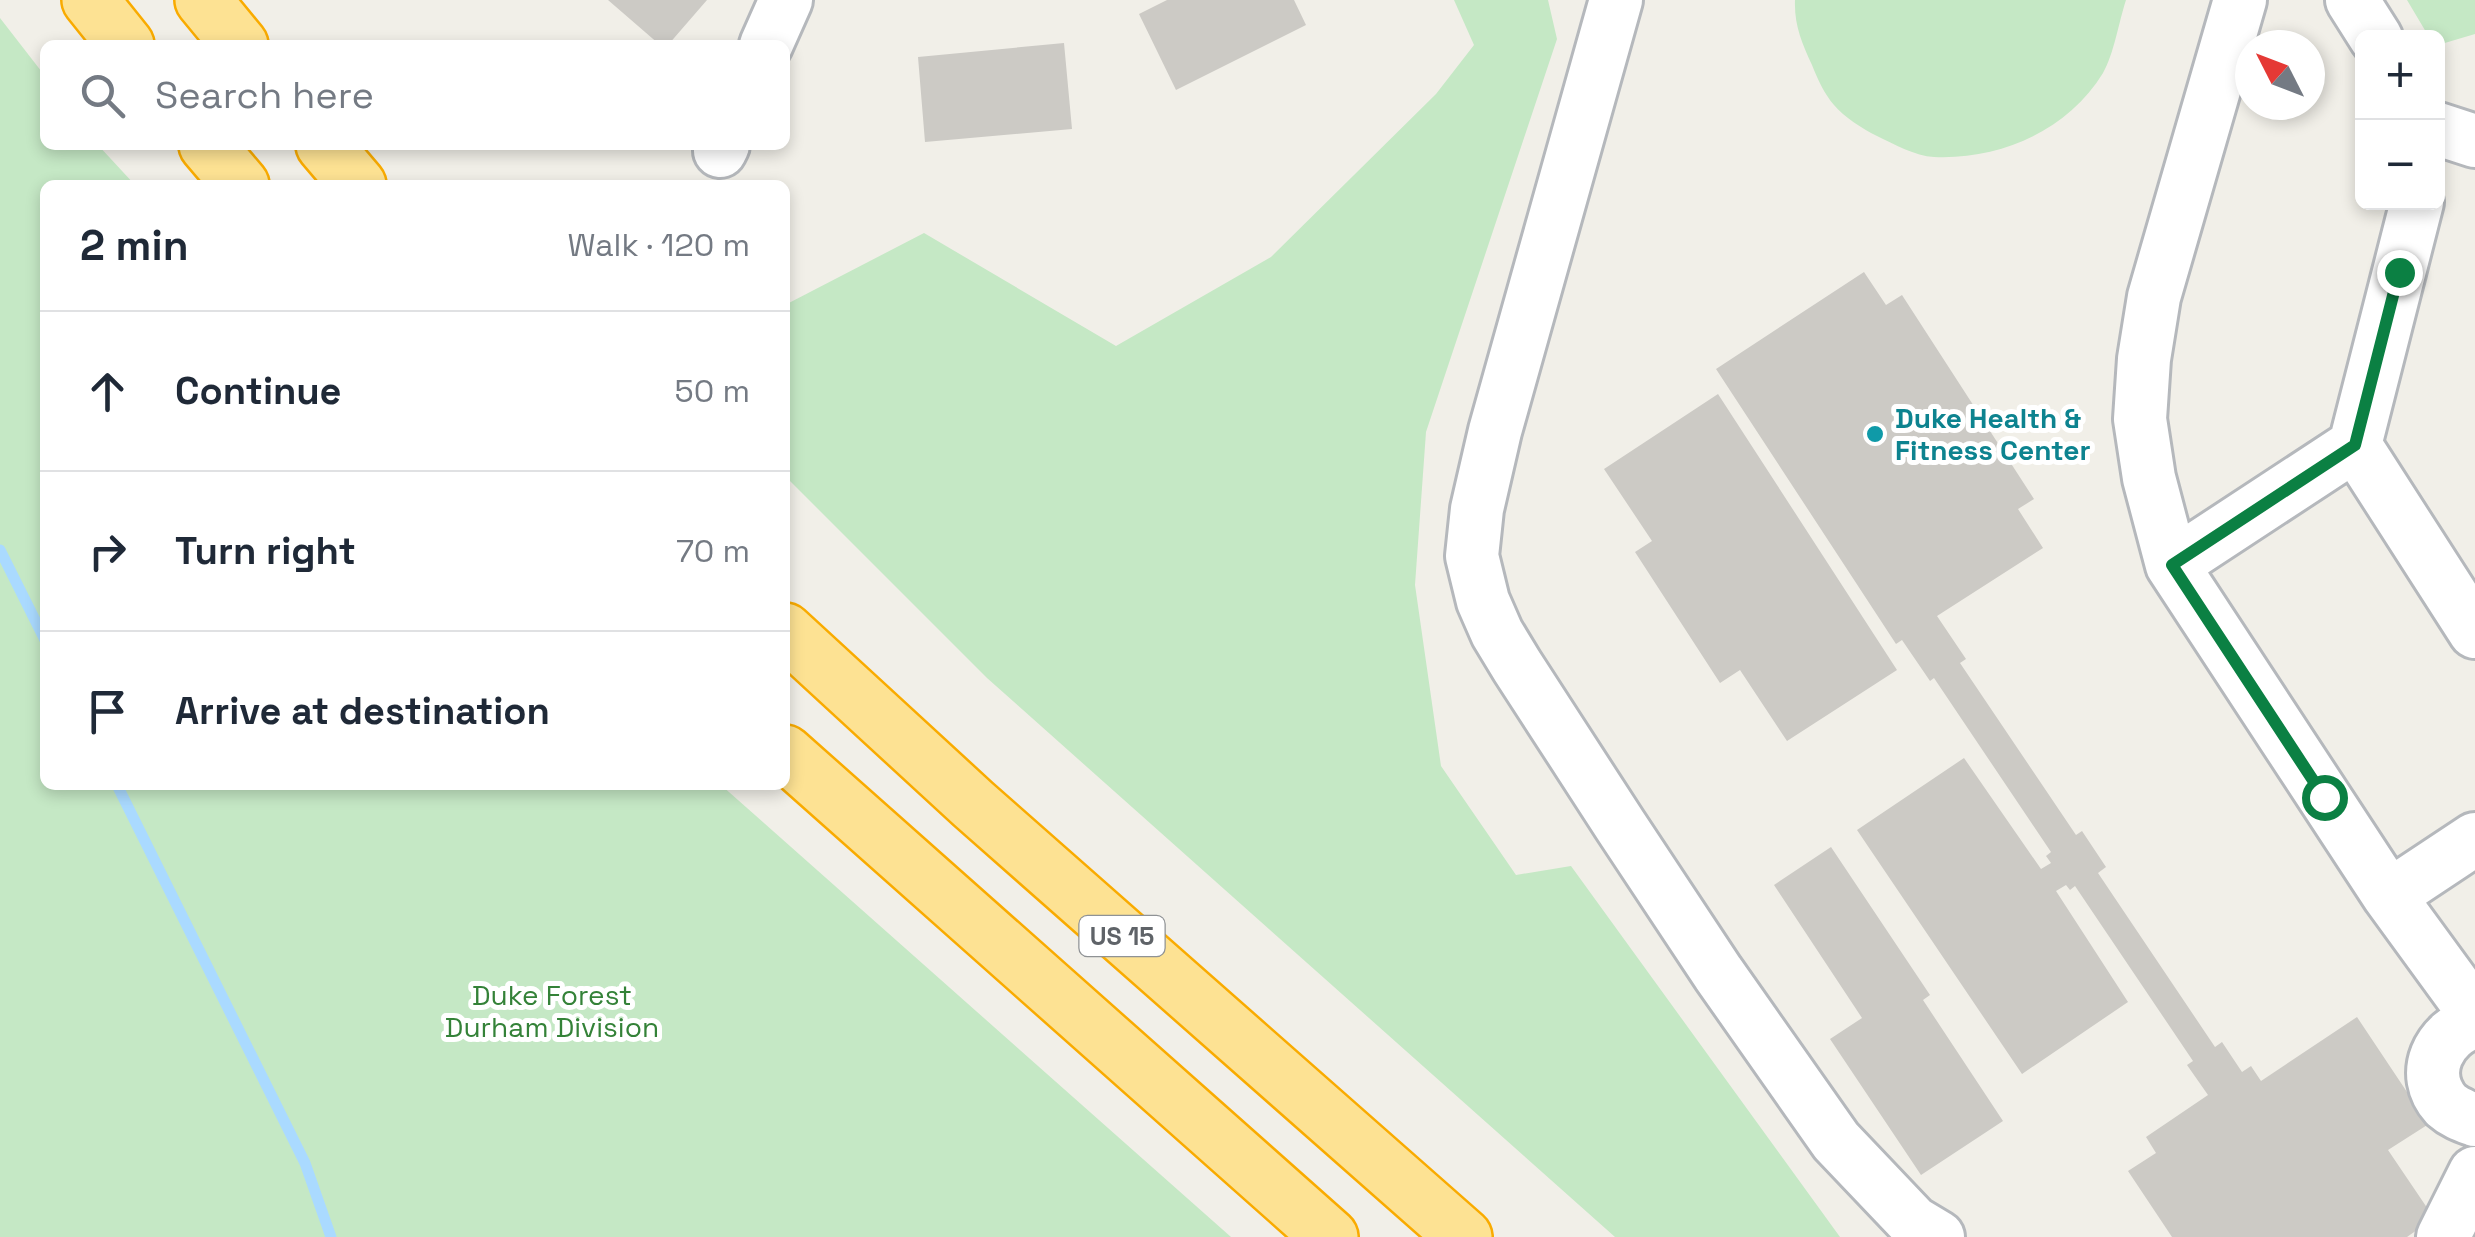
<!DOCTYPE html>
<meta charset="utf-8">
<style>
:root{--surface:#fff;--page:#f6f6f7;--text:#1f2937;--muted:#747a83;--line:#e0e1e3}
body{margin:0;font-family:"Space Grotesk",sans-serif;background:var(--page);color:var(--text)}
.controls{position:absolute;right:30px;top:30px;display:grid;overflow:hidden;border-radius:15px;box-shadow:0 5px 15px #0003}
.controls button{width:90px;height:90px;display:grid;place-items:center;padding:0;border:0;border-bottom:2px solid var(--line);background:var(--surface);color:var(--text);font:50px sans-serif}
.compass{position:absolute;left:2235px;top:30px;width:90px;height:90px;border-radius:50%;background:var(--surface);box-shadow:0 5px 15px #0003;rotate:312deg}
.stop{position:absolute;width:30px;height:30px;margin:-22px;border:8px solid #0b8043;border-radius:50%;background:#fff}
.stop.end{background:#0b8043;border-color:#fff;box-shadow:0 2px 10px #0008}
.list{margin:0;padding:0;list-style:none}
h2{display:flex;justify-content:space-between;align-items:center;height:130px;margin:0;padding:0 40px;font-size:42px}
h2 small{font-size:32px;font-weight:400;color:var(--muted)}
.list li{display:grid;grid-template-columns:65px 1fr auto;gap:30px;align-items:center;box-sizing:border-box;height:160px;padding:0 40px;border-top:2px solid var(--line)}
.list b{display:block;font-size:38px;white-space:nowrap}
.list em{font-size:32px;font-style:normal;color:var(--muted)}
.icon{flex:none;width:55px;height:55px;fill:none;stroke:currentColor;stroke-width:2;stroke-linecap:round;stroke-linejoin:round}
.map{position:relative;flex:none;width:2475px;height:1237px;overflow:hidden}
.search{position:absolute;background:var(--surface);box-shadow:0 5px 15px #0003;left:40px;top:40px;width:750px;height:110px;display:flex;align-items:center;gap:25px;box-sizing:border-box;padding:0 35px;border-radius:15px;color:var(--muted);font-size:38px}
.panel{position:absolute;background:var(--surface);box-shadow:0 5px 15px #0003;left:40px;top:180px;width:750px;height:610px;border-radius:15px}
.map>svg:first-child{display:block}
</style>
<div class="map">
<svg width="2475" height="1237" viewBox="0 0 2475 1237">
<rect width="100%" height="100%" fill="#f1efe8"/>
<path fill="#c5e8c5" d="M 1454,0 L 1548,0 L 1557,39 L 1426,432 L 1415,585 L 1441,766 L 1516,875 L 1571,866 L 1840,1237 L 1615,1237 L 987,678 L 785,476 L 785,305 L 924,233 L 1116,346 L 1271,257 L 1436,94 L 1474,45 Z
M 1795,0 L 2126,0 C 2119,21 2114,54 2103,73 C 2068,130 2001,160 1934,157 C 1915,156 1894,144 1877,136 C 1863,129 1844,117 1834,105 C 1825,95 1817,78 1812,65 C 1802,43 1794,25 1795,0 Z
M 2407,0 L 2475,0 L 2475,34 L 2438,45 L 2438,38 L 2429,37 Z
M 0,18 L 45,76 L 45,145 L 98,145 L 135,185 L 45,185 L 45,785 L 721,785 L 1231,1237 L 0,1237 Z"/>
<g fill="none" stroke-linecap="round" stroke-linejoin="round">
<path stroke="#aadaff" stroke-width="11" d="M 0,550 L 45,640
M 117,785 L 305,1163 L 331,1237"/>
</g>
<path fill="#cccac5" d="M 608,0 L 707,0 L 668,45 L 660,45 Z
M 1167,0 L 1294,0 L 1306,25 L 1176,90 L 1139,14 Z
M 1064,43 L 1072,129 L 925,142 L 918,57 Z
M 1864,272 L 1886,305 L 1902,295 L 2034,499 L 2018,509 L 2043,548 L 1937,616 L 1966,659 L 1960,663 L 2076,835 L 2082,831 L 2106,867 L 2098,873 L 2215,1047 L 2222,1042 L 2242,1072 L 2251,1066 L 2261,1081 L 2357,1017 L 2413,1101 L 2435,1120 L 2388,1150 L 2434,1218 L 2407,1237 L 2172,1237 L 2128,1171 L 2156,1153 L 2146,1137 L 2208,1095 L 2187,1065 L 2193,1061 L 2075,886 L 2070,890 L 2066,885 L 2056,891 L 2128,1002 L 2022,1074 L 1857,830 L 1964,758 L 2041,869 L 2051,863 L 2046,856 L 2051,852 L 1934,678 L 1930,681 L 1902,640 L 1896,644 L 1716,369 Z
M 1718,394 L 1897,670 L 1787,741 L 1740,670 L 1720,683 L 1635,552 L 1652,541 L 1604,469 Z
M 1831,847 L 1930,995 L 1923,1000 L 2003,1121 L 1921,1175 L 1830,1039 L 1862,1018 L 1774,885 Z"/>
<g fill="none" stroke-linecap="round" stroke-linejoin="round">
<defs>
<path id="minor" d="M 1616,0 L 1495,431 L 1477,509 L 1472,556 L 1483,601 L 1497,633 L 1517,666 L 1620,825 L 1718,973 L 1836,1141 L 1913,1222 L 1938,1237
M 2240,0 L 2154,297 L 2144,359 L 2140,419 L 2149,478 L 2172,565 L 2389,896 L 2475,1014
M 2352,0 L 2376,38
M 766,45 L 786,0
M 2438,129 L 2475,141
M 720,151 L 723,145
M 2355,445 L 2475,632
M 2172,565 L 2355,445 L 2417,202
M 2389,896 L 2475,839
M 2475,1022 C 2439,1032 2418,1074 2446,1105 C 2455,1113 2464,1116 2475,1120
M 2443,1237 L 2475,1173"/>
<path id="highway" d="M 90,0 L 126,45
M 203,0 L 240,45
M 207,145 L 241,185
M 324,145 L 358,185
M 785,631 L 973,804 L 1464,1237
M 785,753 L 1330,1237"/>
</defs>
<use href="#minor" stroke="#b5b8bc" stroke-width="58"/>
<use href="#highway" stroke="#f9ab00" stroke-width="60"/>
<use href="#minor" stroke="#fff" stroke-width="52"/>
<use href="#highway" stroke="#fde293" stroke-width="55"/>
</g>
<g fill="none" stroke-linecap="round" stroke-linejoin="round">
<path stroke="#0b8043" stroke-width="12" d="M 2324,797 L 2172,565 L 2355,445 L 2399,272"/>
</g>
<circle fill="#0f9aa8" stroke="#fff" stroke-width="4" cx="1875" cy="434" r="10"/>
<g text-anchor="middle" stroke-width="10" stroke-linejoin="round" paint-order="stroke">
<rect fill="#fff" stroke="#8f9295" stroke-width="2.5" x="1079.5" y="916" width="85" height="40" rx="8"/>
<g font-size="25" font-weight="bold" fill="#5f6368">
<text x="1122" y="945">US 15</text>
</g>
<g font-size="28" font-weight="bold" fill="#0d838f" stroke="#fff" text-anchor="start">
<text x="1895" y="428">Duke Health &amp;<tspan x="1895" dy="32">Fitness Center</tspan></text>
</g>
<g font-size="28" fill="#348238" stroke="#fff">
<text x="552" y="1005">Duke Forest<tspan x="552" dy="32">Durham Division</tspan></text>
</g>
</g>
</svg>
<div class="controls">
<button>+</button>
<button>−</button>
</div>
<svg class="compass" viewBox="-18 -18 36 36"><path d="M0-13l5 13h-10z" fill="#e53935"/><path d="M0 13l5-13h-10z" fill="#747a83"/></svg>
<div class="stop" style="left:2324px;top:797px"></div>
<div class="stop end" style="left:2399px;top:272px"></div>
<div class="search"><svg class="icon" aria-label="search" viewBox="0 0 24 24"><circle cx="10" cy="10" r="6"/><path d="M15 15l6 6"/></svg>Search here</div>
<section class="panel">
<h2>2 min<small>Walk · 120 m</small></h2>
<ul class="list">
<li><svg class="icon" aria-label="ahead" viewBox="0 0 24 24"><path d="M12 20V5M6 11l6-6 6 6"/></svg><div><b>Continue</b></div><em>50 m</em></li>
<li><svg class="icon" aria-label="right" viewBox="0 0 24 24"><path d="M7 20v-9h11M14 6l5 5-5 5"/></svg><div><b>Turn right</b></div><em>70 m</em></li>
<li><svg class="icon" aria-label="arrive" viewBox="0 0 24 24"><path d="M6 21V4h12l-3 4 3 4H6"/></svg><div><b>Arrive at destination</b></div></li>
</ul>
</section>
</div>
